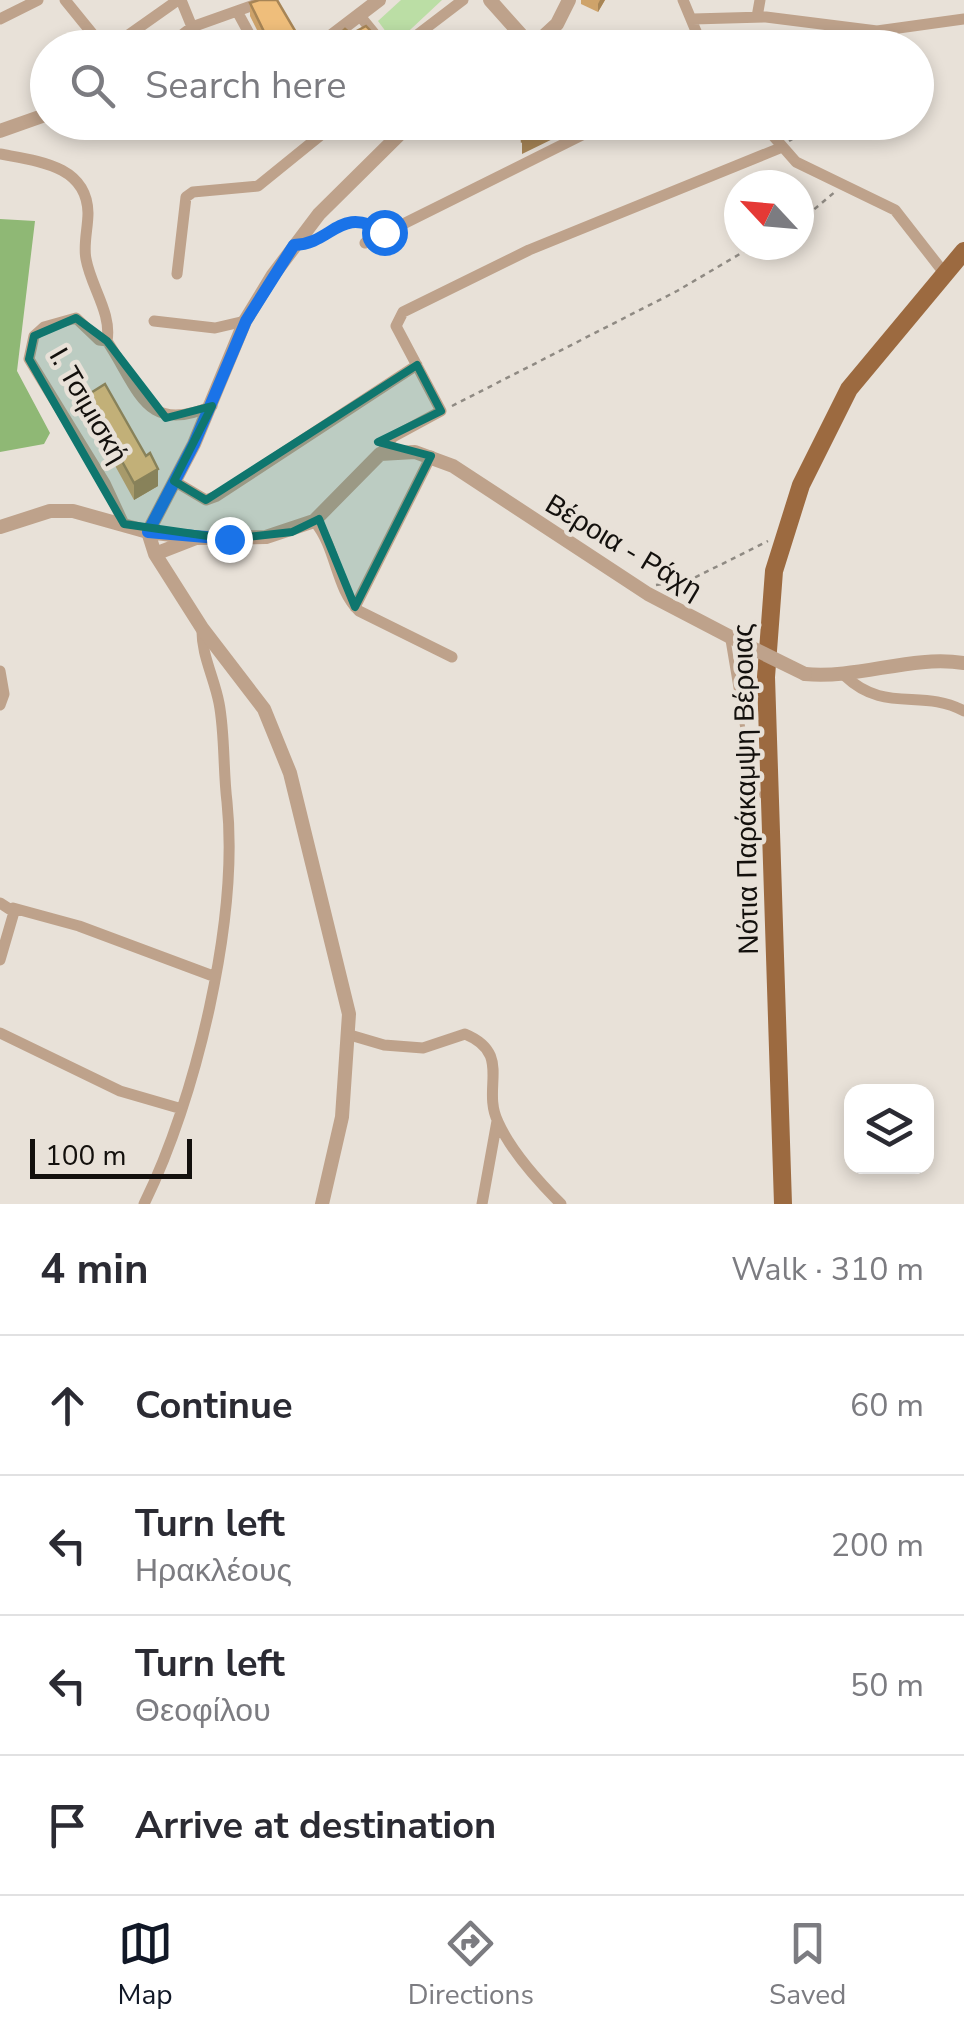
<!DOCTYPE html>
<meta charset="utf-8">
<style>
:root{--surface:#fff;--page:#f2f2f3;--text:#2b2b33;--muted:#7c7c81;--line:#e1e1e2;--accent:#111827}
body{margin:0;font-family:"Nunito Sans",sans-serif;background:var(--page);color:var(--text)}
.controls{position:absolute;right:30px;bottom:30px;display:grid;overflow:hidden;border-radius:20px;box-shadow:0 5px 15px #0003}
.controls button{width:90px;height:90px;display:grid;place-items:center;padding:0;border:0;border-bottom:2px solid var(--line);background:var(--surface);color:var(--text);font:50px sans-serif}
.compass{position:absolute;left:724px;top:170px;width:90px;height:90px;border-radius:50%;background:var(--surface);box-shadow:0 5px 15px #0003;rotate:296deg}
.scale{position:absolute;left:30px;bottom:25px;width:162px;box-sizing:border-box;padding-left:10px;border:5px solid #13100d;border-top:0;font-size:28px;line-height:35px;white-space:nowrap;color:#13100d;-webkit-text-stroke:8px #e8e1d8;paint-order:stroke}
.stop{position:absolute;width:30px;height:30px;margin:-22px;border:8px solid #1a73e8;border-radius:50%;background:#fff}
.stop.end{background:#1a73e8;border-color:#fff;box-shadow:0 2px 10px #0008}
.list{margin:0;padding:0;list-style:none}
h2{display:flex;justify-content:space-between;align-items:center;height:130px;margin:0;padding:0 40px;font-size:42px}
h2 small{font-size:32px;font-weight:400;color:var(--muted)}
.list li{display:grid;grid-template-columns:65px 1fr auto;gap:30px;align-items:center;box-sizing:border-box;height:140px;padding:0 40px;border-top:2px solid var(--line)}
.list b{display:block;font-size:38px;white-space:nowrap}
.list p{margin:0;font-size:32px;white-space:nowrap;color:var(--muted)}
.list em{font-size:32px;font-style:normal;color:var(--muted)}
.icon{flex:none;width:55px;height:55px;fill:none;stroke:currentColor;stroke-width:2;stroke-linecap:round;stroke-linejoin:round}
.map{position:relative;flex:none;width:964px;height:1204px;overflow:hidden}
.search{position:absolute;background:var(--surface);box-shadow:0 5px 15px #0003;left:30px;right:30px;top:30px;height:110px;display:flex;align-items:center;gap:25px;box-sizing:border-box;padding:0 35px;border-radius:55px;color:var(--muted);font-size:38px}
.sheet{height:690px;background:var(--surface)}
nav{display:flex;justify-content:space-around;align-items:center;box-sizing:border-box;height:140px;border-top:2px solid var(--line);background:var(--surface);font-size:28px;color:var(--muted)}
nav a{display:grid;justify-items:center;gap:5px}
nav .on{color:var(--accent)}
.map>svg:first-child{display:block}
</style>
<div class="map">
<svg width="964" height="1204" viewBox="0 0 964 1204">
<rect width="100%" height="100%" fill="#e8e1d8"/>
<path fill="#bbdea5" d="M 401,0 L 442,0 L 395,44 L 378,21 Z"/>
<path fill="#8fb875" d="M 0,219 L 35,221 L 17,371 L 50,433 L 44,444 L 0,452 Z"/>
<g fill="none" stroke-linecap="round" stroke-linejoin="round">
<path stroke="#8f8a83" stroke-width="2.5" stroke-dasharray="5 5" stroke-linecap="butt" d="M 789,141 L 821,122
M 799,222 L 836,191
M 315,242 C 334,225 350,217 374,226
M 452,406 L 677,291 L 755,245
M 656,585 L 692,579 L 768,541"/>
<path stroke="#bea28b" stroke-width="5" d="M 728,640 L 750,771 L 754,789 L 763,797"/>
<path stroke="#bea28b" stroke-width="11" d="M 65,0 L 104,48
M 181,0 L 192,27
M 683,0 L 703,48
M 238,13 L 257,48
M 360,16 L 386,48
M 757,17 L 760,0
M 0,19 L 38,0
M 693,19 L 766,17 L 877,31 L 964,19
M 110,48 L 178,0
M 165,48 L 192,27 L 268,0
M 400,48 L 463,0
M 761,122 L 796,162 L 895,210 L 945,274
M 0,154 C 37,161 87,165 88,213 C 88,228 83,245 86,259 C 91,287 112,313 107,341 C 140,391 145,435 212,406
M 365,243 L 608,122
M 177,274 L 186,197 L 193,192 L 258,186 L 337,122
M 154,321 L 215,328 L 245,321
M 107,341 L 99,340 L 76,318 L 44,327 L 34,336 L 29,359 L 105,483 L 124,524
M 380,454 L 393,437 L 441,411 L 396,326 L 403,312 L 529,250 L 780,148
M 174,481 L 206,500 L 217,496 L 417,365
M 314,521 C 337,548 335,588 359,611 L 452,657
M 355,607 L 431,456
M 0,671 L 4,694 L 0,705
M 845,676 C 885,714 922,688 964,711
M 0,903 L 14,912 L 0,960
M 13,908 L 79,926 L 213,976
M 0,1033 L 120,1091 L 182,1109
M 350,1035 L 384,1045 L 423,1048 L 465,1034 C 513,1054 481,1087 498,1122 C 511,1151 538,1181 561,1204
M 144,1204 C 196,1099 239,919 227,802 C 223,770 225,734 219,703 C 214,677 201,654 202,628
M 482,1204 L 497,1121"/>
<path stroke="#bea28b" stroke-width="14" d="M 490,0 L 532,47
M 316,48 L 379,0
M 531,48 L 557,24 L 569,0
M 0,131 L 48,114
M 0,527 L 50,511 L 73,511 L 148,532 L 196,538 L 266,537 L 314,521 L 380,454 L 415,452 L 453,466 L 648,594 L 740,642
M 148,532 L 155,554 L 202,628 L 264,709 L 290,773 L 349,1014 L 342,1117 L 322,1204
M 148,532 L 194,444 L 245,321 L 273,275 L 319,214 L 412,122
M 155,554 L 196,538
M 805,674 C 860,679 910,655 964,663"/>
<path stroke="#9c6a40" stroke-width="18" d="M 783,1204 L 766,677 L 774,571 L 801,485 L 849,389 L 964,251"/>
<path stroke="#bea28b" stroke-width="14" d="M 740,642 L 805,674"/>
</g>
<path fill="#cea36a" d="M 581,0 L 605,0 L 598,12 L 581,4 Z
M 250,3 L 297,47 L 266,48 L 250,16 Z
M 174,122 L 186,122 L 186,137 L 175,138 Z
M 86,396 L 158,486 L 134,500 L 86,413 Z"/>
<path fill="#a78556" d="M 600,0 L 605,0 L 598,12 L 598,4 Z
M 297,34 L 296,48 L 275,48 Z
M 560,122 L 567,122 L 567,132 L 522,154 L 522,141 Z
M 158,469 L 158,486 L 134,500 L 134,483 Z"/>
<path fill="#efbe7b" stroke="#a78556" stroke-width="2.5" d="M 259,0 L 277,0 L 297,34 L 272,48 L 250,3 Z
M 366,26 L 383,44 L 381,48 L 335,48 L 330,43 L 345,29 L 351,34 Z
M 174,122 L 186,122 L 186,128 L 175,129 Z
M 532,122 L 560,122 L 522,141 L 521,128 Z
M 105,384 L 146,456 L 150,453 L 158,469 L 134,483 L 86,396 Z"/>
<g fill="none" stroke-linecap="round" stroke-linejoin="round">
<path stroke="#1a73e8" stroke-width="12" d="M 229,539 L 148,532 L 194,444 L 246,321 L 294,245 C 333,244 339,204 384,232"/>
</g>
<path fill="#0f766e" fill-opacity="0.2" stroke="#0f766e" stroke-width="8" stroke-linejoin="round" d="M 76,318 L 107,341 L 166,418 L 212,406 L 174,481 L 206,500 L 417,365 L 441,411 L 378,442 L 431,456 L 355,607 L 319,519 L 292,532 L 229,539 L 124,524 L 29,359 L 34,336 Z"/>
<g text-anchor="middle" stroke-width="9" stroke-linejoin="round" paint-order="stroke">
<g font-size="28" fill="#13100d" stroke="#e8e1d8">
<text transform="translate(89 405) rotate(60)" y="10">Ι. Τσιμισκή</text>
<text transform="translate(624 546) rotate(31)" y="10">Βέροια - Ράχη</text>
<text transform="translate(745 789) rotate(-91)" y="10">Νότια Παράκαμψη Βέροιας</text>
</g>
</g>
</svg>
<div class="controls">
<button><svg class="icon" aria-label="layers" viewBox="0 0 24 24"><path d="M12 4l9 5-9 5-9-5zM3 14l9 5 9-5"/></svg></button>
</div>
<svg class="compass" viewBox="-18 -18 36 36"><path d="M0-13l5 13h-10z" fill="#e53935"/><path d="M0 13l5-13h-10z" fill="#7c7c81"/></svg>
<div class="scale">100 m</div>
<div class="stop" style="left:384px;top:232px"></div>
<div class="stop end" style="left:229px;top:539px"></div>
<div class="search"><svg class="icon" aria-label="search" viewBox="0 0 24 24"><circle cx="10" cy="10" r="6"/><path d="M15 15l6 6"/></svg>Search here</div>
</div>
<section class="sheet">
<h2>4 min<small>Walk · 310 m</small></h2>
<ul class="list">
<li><svg class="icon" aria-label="ahead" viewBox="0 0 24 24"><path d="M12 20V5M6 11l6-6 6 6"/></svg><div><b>Continue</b></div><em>60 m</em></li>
<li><svg class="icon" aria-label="left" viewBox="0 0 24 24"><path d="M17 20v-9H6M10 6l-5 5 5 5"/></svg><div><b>Turn left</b><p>Ηρακλέους</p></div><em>200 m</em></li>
<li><svg class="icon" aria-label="left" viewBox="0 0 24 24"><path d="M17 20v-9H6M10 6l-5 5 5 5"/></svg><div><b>Turn left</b><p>Θεοφίλου</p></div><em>50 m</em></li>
<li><svg class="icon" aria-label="arrive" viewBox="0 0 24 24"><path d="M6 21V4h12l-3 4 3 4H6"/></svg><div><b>Arrive at destination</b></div></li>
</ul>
</section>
<nav>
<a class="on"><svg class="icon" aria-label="map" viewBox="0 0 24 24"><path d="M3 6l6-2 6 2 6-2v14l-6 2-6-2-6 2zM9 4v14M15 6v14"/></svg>Map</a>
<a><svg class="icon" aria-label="directions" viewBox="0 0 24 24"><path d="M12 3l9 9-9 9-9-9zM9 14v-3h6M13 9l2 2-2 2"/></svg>Directions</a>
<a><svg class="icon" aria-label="saved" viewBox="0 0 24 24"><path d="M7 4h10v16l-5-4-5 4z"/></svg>Saved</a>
</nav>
